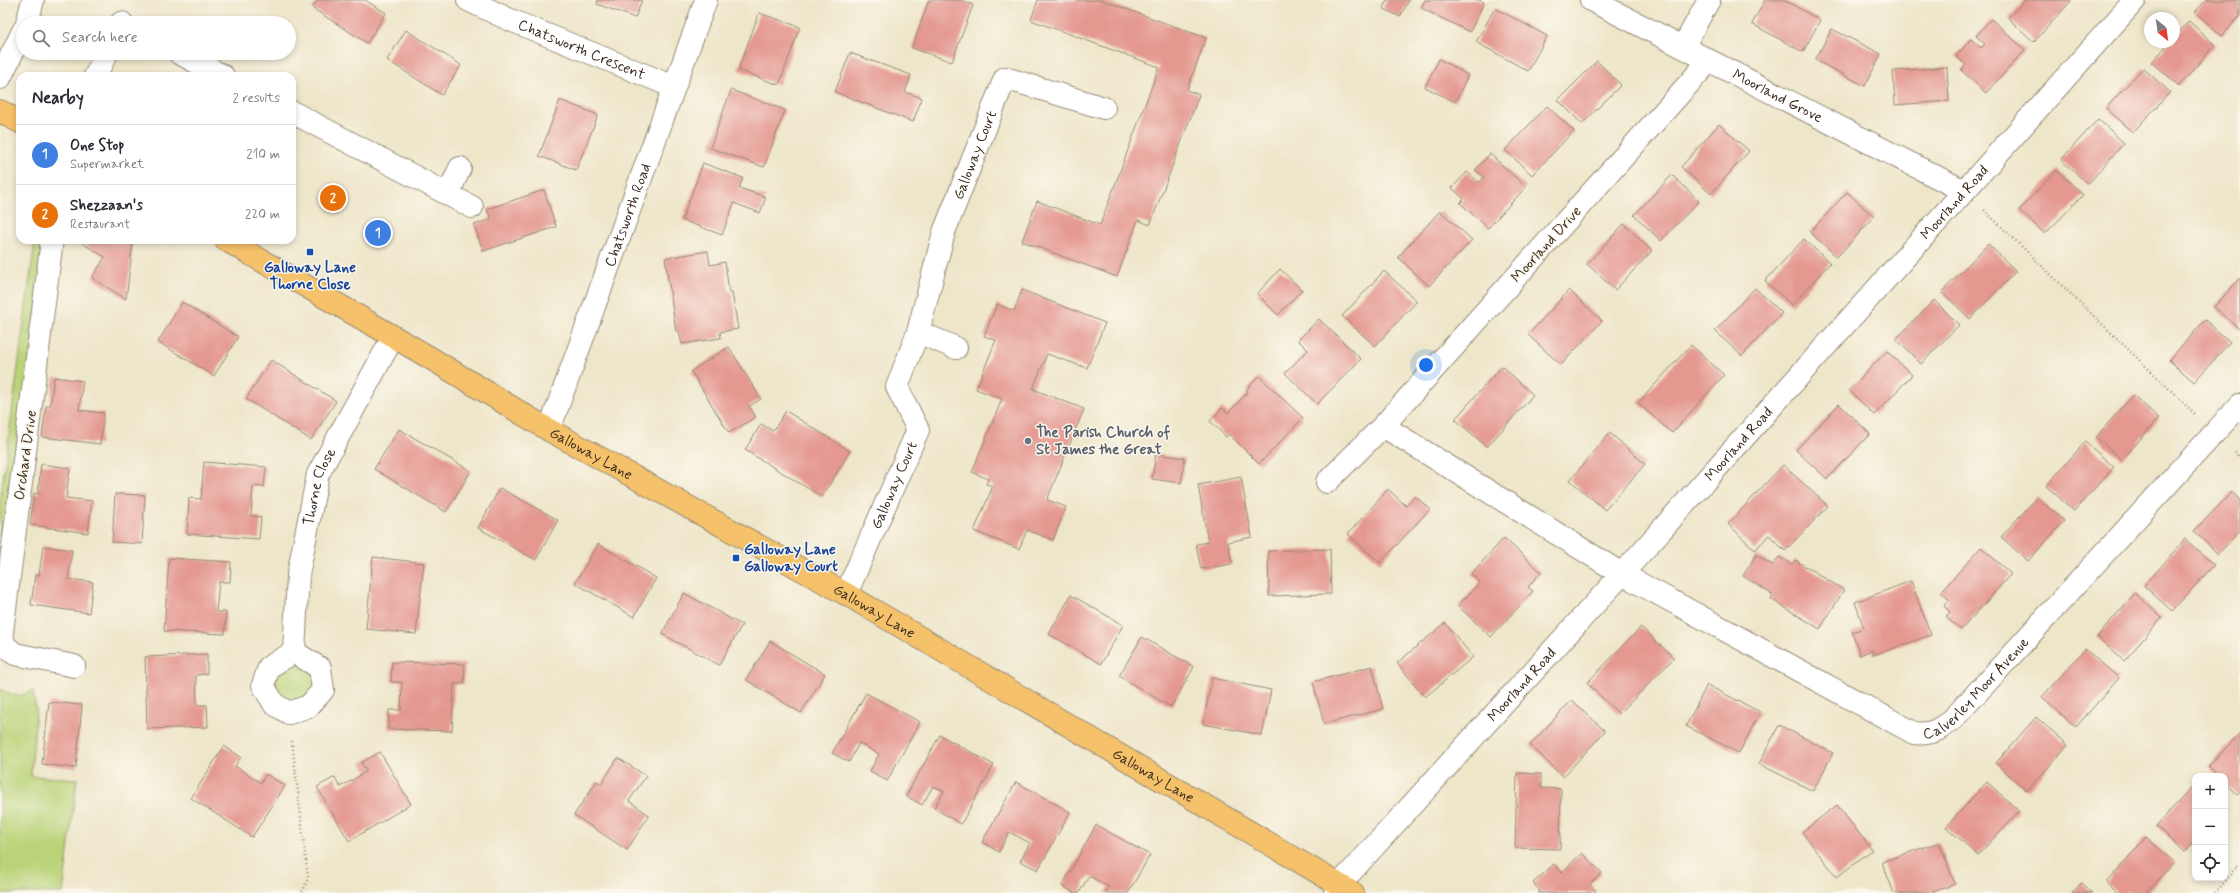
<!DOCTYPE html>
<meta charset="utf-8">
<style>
:root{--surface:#fff;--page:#f7f7f7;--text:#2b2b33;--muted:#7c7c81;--line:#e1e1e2;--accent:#7c3aed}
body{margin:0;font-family:Mynerve,sans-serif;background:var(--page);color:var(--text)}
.controls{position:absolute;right:12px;bottom:12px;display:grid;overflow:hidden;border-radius:8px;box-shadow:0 2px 6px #0003}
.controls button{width:36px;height:36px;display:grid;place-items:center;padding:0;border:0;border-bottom:1px solid var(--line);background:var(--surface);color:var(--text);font:20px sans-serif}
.compass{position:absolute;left:2144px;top:12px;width:36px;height:36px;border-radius:50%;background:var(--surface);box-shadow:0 2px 6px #0003;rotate:151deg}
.you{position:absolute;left:1426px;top:365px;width:14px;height:14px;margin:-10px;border:3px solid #fff;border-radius:50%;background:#1a73e8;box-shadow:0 0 0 6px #1a73e833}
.badge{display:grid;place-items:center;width:26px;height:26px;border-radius:50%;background:var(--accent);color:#fff;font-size:13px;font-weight:700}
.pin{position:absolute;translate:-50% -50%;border:2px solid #fff;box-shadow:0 1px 4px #0006}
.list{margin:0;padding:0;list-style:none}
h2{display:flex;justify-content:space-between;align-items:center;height:52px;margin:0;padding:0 16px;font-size:17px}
h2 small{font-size:13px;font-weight:400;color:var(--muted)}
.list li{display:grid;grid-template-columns:26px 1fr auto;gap:12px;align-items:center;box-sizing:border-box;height:60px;padding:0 16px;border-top:1px solid var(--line)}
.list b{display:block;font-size:15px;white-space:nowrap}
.list p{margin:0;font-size:13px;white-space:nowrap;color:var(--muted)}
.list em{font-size:13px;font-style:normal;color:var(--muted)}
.icon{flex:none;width:22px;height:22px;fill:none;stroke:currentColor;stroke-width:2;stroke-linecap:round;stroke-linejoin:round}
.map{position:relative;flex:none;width:2240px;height:893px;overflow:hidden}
.search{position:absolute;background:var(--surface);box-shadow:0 2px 6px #0003;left:16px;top:16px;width:280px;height:44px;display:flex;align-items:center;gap:10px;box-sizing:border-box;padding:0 14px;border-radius:22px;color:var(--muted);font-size:15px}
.panel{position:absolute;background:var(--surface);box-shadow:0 2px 6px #0003;left:16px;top:72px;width:280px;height:172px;border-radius:12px}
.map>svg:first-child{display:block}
</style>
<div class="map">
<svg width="2240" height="893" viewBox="0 0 2240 893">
<rect width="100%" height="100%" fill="#fbf7ec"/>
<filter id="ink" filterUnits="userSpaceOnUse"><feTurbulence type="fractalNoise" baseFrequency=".025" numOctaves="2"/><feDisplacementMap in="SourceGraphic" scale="8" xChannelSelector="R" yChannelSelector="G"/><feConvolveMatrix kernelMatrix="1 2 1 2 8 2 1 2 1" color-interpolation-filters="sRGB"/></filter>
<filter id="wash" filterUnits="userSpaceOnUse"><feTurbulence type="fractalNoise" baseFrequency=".012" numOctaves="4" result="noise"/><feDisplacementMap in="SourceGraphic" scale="16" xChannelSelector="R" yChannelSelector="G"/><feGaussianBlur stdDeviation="0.9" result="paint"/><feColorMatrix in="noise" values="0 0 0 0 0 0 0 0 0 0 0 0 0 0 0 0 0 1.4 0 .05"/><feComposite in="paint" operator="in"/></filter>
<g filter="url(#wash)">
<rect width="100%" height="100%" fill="#eee6c9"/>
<path fill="#bad378" stroke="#7a7e4b" d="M 35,240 L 49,240 L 0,550 L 0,501 Z
M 294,652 L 320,668 L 309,706 L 274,704 L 269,667 Z
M 0,689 C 12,695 21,699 33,690 L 36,710 L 31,776 L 77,779 L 63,893 L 0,893 Z"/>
<g id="blocks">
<path fill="#e49890" d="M 318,0 L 365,0 L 386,13 L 367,43 L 312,8 Z
M 598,0 L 642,0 L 635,18 L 597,4 Z
M 929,0 L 960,0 L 973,5 L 952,62 L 912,48 Z
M 1038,0 L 1102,0 L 1206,38 L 1187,90 L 1199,95 L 1150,225 L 1138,220 L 1117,277 L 1022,241 L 1037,201 L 1100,225 L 1159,67 L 1031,20 Z
M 1387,0 L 1409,0 L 1400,17 L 1383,8 Z
M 1425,0 L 1479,0 L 1484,2 L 1470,32 L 1421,8 Z
M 1765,0 L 1784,0 L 1820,20 L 1803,52 L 1752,24 Z
M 2025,0 L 2070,0 L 2071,1 L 2034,42 L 2008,18 Z
M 2206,0 L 2240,0 L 2240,16 L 2222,36 L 2195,12 Z
M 1495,8 L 1547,36 L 1528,71 L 1476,42 Z
M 759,13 L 800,27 L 779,85 L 738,70 Z
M 1991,19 L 2025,50 L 1986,93 L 1961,70 L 1966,65 L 1956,56 L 1971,39 L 1981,48 L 1985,44 L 1976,36 Z
M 2189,21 L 2215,45 L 2179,86 L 2152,62 L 2170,42 L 2174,42 L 2174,38 Z
M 1832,29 L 1881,54 L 1865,86 L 1815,60 Z
M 406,30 L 461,65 L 442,95 L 387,60 Z
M 850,53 L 911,75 L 905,92 L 922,98 L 913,122 L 835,92 Z
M 1439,59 L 1468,75 L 1455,102 L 1425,87 Z
M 1597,61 L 1621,85 L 1582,124 L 1558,100 Z
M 1947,67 L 1949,101 L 1895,105 L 1893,71 Z
M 2143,68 L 2170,92 L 2133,132 L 2106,108 Z
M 731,90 L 785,110 L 764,167 L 710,148 Z
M 560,100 L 598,115 L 576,170 L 539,156 Z
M 1547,106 L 1574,131 L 1532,175 L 1505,150 Z
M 2098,119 L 2124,143 L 2088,184 L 2061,160 Z
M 1719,124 L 1749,151 L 1711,194 L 1681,167 Z
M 1490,154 L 1526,187 L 1488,228 L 1460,203 L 1464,199 L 1452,188 L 1467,172 L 1479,182 L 1481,181 L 1484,177 L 1475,170 Z
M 703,163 L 743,178 L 739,188 L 766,197 L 760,213 L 734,203 L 722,235 L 682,220 Z
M 2057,170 L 2083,195 L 2045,234 L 2019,210 Z
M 1672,175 L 1699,201 L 1661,241 L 1634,215 Z
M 544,190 L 556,227 L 483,251 L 474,225 L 491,219 L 487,209 Z
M 1847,192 L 1874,217 L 1837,257 L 1810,232 Z
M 1440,211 L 1472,240 L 1429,286 L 1398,257 Z
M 1624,224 L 1652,251 L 1615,290 L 1587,264 Z
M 1804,239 L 1830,263 L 1792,305 L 1765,281 Z
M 84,240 L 128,240 L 133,243 L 126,299 L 92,278 L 105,257 L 82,243 Z
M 1988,244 L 2016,271 L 1970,319 L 1942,292 Z
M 708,251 L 710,265 L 725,262 L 729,292 L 732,292 L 738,329 L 720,332 L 721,338 L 682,344 L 679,331 L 676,331 L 665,258 Z
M 1280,269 L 1302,290 L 1278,315 L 1257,294 Z
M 1384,271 L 1417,301 L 1375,346 L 1342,316 Z
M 2240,278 L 2240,330 L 2214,307 Z
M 1755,288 L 1782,313 L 1742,356 L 1715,331 Z
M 1022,290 L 1105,323 L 1087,368 L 1047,354 L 1033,389 L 1084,409 L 1047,500 L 1066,507 L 1053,540 L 1027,530 L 1019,549 L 974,531 L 993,486 L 986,484 L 988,479 L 972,472 L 1002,399 L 976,389 L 996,340 L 984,336 L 997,304 L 1014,311 Z
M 1569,290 L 1602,321 L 1561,365 L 1528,335 Z
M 1934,300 L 1959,325 L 1921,364 L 1896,339 Z
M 182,302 L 238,337 L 214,376 L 158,342 Z
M 1319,319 L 1361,359 L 1317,404 L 1285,373 L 1308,350 L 1298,340 Z
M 2205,320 L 2230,342 L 2194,382 L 2169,360 Z
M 1691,345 L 1724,375 L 1672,433 L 1638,403 Z
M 729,347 L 761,399 L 749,406 L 756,417 L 729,433 L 691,371 Z
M 1887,351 L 1912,375 L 1874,415 L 1849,390 Z
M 271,360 L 336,401 L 311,440 L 246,399 Z
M 1502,366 L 1533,395 L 1487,447 L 1455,419 Z
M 1259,376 L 1303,418 L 1259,464 L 1229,434 L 1226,437 L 1210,421 L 1222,408 L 1228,413 L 1248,392 L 1246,390 Z
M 54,377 L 83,381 L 79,410 L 104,413 L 100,444 L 42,437 L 46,406 L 50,406 Z
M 2133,395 L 2159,418 L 2122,460 L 2096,437 Z
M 1839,404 L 1870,434 L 1827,479 L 1796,450 Z
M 786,411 L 850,451 L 822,497 L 745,450 L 761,424 L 773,431 Z
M 399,429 L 471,471 L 446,512 L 374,469 Z
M 1610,433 L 1645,464 L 1605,510 L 1570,480 Z
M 2085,442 L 2114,467 L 2074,511 L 2046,486 Z
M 1156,454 L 1185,458 L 1181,483 L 1152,479 Z
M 204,462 L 266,467 L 264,487 L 253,486 L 251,516 L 261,517 L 259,539 L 187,534 L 189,498 L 201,499 Z
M 41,464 L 70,468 L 66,498 L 92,501 L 88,533 L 30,525 L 34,493 L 38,494 Z
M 1783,465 L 1828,506 L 1785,551 L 1769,535 L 1755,550 L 1728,524 Z
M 1241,477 L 1252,537 L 1228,542 L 1232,564 L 1201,569 L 1196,544 L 1208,542 L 1198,485 Z
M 500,488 L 558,520 L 536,560 L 478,528 Z
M 1388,489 L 1406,506 L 1415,496 L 1430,509 L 1380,563 L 1348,534 Z
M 2232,492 L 2240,500 L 2240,531 L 2218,554 L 2194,531 Z
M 115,494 L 145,495 L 142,544 L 112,542 Z
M 2037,497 L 2064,521 L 2028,561 L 2001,537 Z
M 1504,538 L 1541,572 L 1528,587 L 1533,591 L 1491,637 L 1458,606 L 1480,582 L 1471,574 Z
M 2185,539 L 2214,565 L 2172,611 L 2144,586 Z
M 598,544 L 656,578 L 634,617 L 575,583 Z
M 43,546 L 72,550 L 68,579 L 93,582 L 89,613 L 31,605 L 35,575 L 39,575 Z
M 1981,547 L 2011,574 L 1961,630 L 1946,617 L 1950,612 L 1944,606 L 1949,600 L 1941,592 Z
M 1330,549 L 1331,594 L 1269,596 L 1268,551 Z
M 1756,555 L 1773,565 L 1779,557 L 1792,564 L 1795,560 L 1844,590 L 1820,629 L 1771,599 L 1773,595 L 1743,576 Z
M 373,557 L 424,563 L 416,634 L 366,629 Z
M 169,558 L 231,562 L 230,582 L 219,582 L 216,612 L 226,612 L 225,634 L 164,631 Z
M 1911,581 L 1931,635 L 1874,655 L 1872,650 L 1860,655 L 1852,632 L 1864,628 L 1855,602 Z
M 684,593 L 742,625 L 719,665 L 662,634 Z
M 2135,593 L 2162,618 L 2124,661 L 2097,637 Z
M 1071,595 L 1123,625 L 1101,664 L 1049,634 Z
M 1445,623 L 1473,657 L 1425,697 L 1397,663 Z
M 1641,627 L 1674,658 L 1619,714 L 1587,683 Z
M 1142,637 L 1194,667 L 1171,707 L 1119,676 Z
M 770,641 L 825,674 L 801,713 L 746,680 Z
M 2085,649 L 2119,678 L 2076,727 L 2042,697 Z
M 207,654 L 207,674 L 196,675 L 197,705 L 207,705 L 208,727 L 147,729 L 145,657 Z
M 392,662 L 465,664 L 464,684 L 454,684 L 452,731 L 388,729 L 389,710 L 401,710 L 402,682 L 391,682 Z
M 1372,666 L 1383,709 L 1324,724 L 1313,682 Z
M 1212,678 L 1271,690 L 1262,735 L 1203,724 Z
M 1707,685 L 1760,712 L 1739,753 L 1686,726 Z
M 866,693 L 920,722 L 887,781 L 870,771 L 879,754 L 859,743 L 849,762 L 832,753 Z
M 1572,700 L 1605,731 L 1563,777 L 1530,745 Z
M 49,702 L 82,705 L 76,768 L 42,764 Z
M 2036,717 L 2068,745 L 2027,791 L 1996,763 Z
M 1779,725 L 1833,753 L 1813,791 L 1759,764 Z
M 2240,733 L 2240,792 L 2237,795 L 2225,783 L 2225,776 L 2218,776 L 2208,767 Z
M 940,735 L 994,765 L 961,824 L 934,808 L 944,791 L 933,786 L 922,805 L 906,796 Z
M 224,746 L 241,757 L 235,766 L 261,783 L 266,774 L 285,786 L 252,837 L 191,798 Z
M 380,752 L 411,804 L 349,841 L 317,787 L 335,777 L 340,787 L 354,779 L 367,771 L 361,763 Z
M 618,758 L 646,776 L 629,801 L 649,815 L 627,850 L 574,815 L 597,781 L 601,784 Z
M 1517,773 L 1541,774 L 1541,788 L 1561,789 L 1560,849 L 1515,848 Z
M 1016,782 L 1070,812 L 1038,870 L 1020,861 L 1030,843 L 1009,832 L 999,852 L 982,842 Z
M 1987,782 L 2019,811 L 1978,855 L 1946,827 Z
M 2195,784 L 2195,841 L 2185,852 L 2156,826 Z
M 1837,805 L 1872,850 L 1837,877 L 1802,832 Z
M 1096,825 L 1150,855 L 1128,893 L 1105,893 L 1109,887 L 1089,876 L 1079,893 L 1075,893 L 1062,886 Z
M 2146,837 L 2174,862 L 2147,893 L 2118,893 L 2106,883 Z
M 1939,842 L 1955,884 L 1930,893 L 1894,893 L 1882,862 Z
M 1582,853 L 1602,873 L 1590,884 L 1597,893 L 1538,893 L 1540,891 L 1533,883 L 1554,864 L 1562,872 Z
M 2081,883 L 2092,893 L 2072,893 Z"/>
</g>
</g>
<g filter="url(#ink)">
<use href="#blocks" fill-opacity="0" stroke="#948874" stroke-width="1"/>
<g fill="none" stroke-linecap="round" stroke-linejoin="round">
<defs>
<g id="minor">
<path id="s1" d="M 468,0 L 508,19 L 674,87"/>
<path id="s2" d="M 1591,0 L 1964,191"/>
<path d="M 27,23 L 33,0"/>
<path d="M 121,23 L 122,23"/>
<path d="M 1683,47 L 1709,0"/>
<path d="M 179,53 L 223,76"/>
<path id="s3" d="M 1709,61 L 1383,426 L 1622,574 L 1914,733 C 1932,735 1939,730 1953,719 L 2240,405"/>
<path d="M 95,76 L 107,53"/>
<path d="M 0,78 L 23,31"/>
<path d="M 292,112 L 472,207"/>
<path d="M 448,194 L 460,168"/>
<path d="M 52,240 L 2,632 L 4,645 L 15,654 L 74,666"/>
<path d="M 918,332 L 956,348"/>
<path id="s4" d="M 549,430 L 706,0"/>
<path d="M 1327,482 L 1383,426"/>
<path id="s5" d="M 846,594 L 918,430 L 897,387 L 918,332 L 944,232 L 1005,78 L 1104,108"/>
<path id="s6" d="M 294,652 L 269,667 L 263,685 L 274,704 L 289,713 L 309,706 L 323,690 L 320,668 L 294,652 L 298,575 L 318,474 L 393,337"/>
<path id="s7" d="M 1335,893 L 1339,885 L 1622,574 L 2135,0"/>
</g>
<g id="major">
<path d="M 0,111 L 20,122"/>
<path id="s8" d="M 226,240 L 427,356 L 549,430 L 846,594 L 1353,893"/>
</g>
</defs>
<use href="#minor" stroke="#948874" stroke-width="24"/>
<use href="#major" stroke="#948874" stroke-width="24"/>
<path stroke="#948874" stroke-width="2.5" stroke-dasharray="1 3" stroke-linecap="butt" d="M 1984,210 L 2195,414
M 2235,452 L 2240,457
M 292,741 L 308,878 L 302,893
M 2214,893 L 2240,863"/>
<use href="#minor" stroke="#fff" stroke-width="22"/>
<use href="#major" stroke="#f5c16b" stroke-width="22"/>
</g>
</g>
<g fill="#1a4fb4" stroke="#fbf7ec" stroke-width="1.5">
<rect x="306" y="248" width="8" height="8" rx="2"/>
<rect x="732" y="554" width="8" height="8" rx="2"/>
</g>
<circle fill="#6b7280" stroke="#fbf7ec" stroke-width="1.5" cx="1028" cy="441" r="4"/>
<g text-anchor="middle" stroke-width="3" stroke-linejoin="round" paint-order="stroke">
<g font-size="15" fill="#3b2a1e" stroke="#fbf7ec">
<text dy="5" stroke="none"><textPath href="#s1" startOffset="124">Chatsworth Crescent</textPath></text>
<text dy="5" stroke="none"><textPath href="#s2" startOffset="210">Moorland Grove</textPath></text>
<text dy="5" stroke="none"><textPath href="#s5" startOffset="472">Galloway Court</textPath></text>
<text dy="5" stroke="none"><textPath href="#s7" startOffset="928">Moorland Road</textPath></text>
<text dy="5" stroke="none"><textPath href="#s4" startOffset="229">Chatsworth Road</textPath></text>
<text transform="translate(1546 244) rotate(-48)" y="5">Moorland Drive</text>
<text dy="5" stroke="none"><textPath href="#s7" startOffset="604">Moorland Road</textPath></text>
<text dy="5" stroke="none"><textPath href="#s8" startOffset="423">Galloway Lane</textPath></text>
<text transform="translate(25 455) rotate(-82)" y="5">Orchard Drive</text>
<text dy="5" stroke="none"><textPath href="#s5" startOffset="119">Galloway Court</textPath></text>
<text dy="5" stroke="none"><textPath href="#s6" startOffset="351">Thorne Close</textPath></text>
<text dy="5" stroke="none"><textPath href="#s8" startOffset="747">Galloway Lane</textPath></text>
<text dy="5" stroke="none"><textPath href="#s3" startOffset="1183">Calverley Moor Avenue</textPath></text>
<text dy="5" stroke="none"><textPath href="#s7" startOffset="280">Moorland Road</textPath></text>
<text dy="5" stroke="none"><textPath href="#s8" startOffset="1071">Galloway Lane</textPath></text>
</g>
<g font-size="15" font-weight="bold" fill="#164399" stroke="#fbf7ec">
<text x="310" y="272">Galloway Lane<tspan x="310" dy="17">Thorne Close</tspan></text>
<text x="744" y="554" text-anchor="start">Galloway Lane<tspan x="744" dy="17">Galloway Court</tspan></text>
</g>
<g font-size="15" font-weight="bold" fill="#5b616d" stroke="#fbf7ec" text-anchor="start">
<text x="1036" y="437">The Parish Church of<tspan x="1036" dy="17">St James the Great</tspan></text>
</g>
</g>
</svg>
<div class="controls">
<button>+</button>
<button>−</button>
<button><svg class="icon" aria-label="locate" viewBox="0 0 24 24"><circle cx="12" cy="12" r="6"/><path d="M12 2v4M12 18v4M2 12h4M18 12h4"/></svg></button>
</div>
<svg class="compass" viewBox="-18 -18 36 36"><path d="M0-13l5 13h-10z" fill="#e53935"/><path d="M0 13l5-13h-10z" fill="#7c7c81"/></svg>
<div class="you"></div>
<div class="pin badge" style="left:378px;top:233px;background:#3f7fe0">1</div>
<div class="pin badge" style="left:333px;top:198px;background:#e8710a">2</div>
<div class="search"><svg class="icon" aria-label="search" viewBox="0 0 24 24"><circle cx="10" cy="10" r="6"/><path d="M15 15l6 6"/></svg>Search here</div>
<section class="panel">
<h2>Nearby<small>2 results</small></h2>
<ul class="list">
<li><span class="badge" style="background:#3f7fe0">1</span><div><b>One Stop</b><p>Supermarket</p></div><em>210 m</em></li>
<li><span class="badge" style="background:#e8710a">2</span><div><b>Shezzaan's</b><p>Restaurant</p></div><em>220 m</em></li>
</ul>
</section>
</div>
